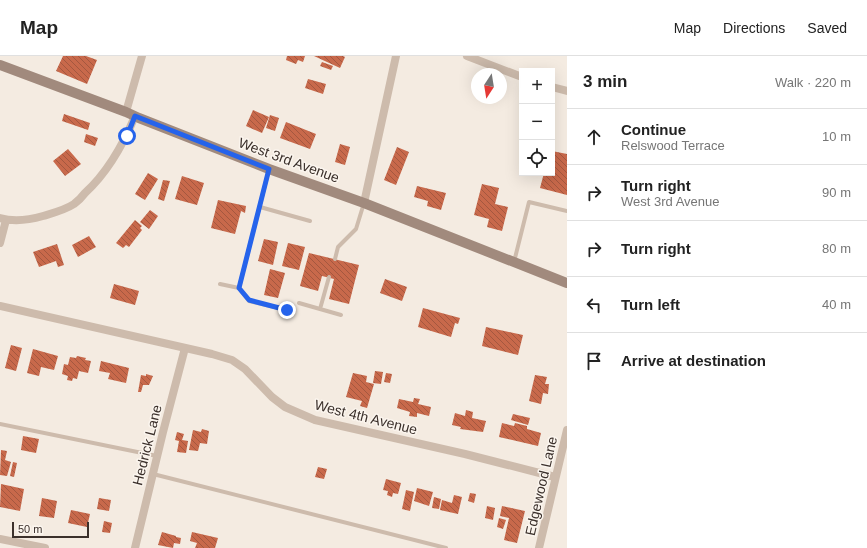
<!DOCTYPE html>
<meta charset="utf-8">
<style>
:root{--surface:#fff;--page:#f6f6f6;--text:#222;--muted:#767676;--line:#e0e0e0}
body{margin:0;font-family:Helvetica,sans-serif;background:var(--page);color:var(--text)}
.controls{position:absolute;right:12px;top:12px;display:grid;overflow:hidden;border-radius:0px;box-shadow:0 4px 16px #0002}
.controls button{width:36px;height:36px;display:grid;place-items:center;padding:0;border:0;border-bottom:1px solid var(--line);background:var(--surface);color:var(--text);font:20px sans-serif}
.compass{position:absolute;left:471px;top:12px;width:36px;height:36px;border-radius:50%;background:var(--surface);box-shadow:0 4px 16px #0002;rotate:192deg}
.scale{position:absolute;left:12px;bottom:10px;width:77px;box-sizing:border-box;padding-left:4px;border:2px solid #3b302b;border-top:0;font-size:11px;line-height:14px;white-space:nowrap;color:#3b302b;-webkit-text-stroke:3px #fbf5ee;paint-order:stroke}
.stop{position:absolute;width:12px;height:12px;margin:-9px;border:3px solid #2563eb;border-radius:50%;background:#fff}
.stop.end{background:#2563eb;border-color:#fff;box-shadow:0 1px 4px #0008}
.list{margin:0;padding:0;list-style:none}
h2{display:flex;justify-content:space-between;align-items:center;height:52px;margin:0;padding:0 16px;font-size:17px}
h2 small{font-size:13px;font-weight:400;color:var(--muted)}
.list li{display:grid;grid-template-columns:26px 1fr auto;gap:12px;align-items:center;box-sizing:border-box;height:56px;padding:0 16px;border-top:1px solid var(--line)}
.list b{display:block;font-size:15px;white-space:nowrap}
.list p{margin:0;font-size:13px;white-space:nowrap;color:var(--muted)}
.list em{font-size:13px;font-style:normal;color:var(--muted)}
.icon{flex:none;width:22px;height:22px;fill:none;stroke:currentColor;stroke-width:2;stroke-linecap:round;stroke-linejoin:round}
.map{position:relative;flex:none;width:567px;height:492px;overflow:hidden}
header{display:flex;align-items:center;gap:24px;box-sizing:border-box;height:56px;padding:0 20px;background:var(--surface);border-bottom:1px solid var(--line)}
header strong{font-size:19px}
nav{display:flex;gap:22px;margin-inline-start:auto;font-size:14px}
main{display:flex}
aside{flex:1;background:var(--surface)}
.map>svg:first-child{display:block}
</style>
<header>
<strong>Map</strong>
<nav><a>Map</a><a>Directions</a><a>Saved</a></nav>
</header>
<main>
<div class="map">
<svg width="567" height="492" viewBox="0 0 567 492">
<defs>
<pattern id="building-back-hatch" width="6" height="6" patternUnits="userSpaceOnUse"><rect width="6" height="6" fill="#c8694b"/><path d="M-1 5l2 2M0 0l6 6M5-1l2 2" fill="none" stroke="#a4573f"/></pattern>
</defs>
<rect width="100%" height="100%" fill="#f4ebe1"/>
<path fill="url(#building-back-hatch)" d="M 63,0 L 86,0 L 97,4 L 87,28 L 56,15 Z
M 287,0 L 305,0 L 303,6 L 298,4 L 296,8 L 286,4 Z
M 314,0 L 343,0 L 345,1 L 340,12 Z
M 322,6 L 333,10 L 331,14 L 320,10 Z
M 308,23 L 326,28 L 323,38 L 305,32 Z
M 253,54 L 269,61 L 262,77 L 246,70 Z
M 64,58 L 90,67 L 88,74 L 62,65 Z
M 270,59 L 279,62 L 275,75 L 266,72 Z
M 286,66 L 316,78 L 310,93 L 280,82 Z
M 86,78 L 98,82 L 95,90 L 84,86 Z
M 340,88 L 350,91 L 345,109 L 335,106 Z
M 397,91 L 409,96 L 396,129 L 384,124 Z
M 68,93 L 81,108 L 65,120 L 53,105 Z
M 552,95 L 567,98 L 567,139 L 540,132 L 544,117 L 552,117 Z
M 148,117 L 158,123 L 145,144 L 135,138 Z
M 182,120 L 204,127 L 197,149 L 175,143 Z
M 163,124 L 170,125 L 164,145 L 158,143 Z
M 482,128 L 499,132 L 495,148 L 508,151 L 502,175 L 487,171 L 489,163 L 474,159 Z
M 417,130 L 446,137 L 441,154 L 427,150 L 428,145 L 414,141 Z
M 218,144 L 246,150 L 245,157 L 241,155 L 235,178 L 211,172 Z
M 150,154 L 158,160 L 149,173 L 140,166 Z
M 135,164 L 142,170 L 140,172 L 142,174 L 129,191 L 126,189 L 123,192 L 116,187 Z
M 89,180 L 96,191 L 78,201 L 72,189 Z
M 264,183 L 278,186 L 273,209 L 258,205 Z
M 288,187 L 305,191 L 299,214 L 282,210 Z
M 57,188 L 64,209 L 58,211 L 56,205 L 39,211 L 33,196 Z
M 309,197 L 359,209 L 349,248 L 329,243 L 334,223 L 322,220 L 318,235 L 300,230 Z
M 270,213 L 285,217 L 278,242 L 264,239 Z
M 385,223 L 407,231 L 402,245 L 380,237 Z
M 114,228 L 139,235 L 135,249 L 110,242 Z
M 423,252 L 460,262 L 458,268 L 455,267 L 451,281 L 418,271 Z
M 486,271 L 523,279 L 518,299 L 482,290 Z
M 11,289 L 22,292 L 16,315 L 5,312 Z
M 33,293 L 58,300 L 54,314 L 41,311 L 39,320 L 27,317 Z
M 77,300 L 86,302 L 85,304 L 91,305 L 88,317 L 79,315 L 77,323 L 73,322 L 72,325 L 67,324 L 68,320 L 62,318 L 64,308 L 68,309 L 70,301 L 76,302 Z
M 101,305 L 129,312 L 126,327 L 108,323 L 110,317 L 99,315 Z
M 375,315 L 383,316 L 381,328 L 373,327 Z
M 353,317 L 367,320 L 366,326 L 374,328 L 367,352 L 360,350 L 362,345 L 346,341 Z
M 386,317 L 392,318 L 390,327 L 384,326 Z
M 146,318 L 153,320 L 149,329 L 143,329 L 141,336 L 138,336 L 141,319 L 146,320 Z
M 535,319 L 547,321 L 545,328 L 549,328 L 548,338 L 543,337 L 541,348 L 529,345 Z
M 414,342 L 420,343 L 418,348 L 431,351 L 429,360 L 417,357 L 417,361 L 409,360 L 410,356 L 397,352 L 399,343 L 413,346 Z
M 466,354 L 473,356 L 472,362 L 486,365 L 483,376 L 460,373 L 461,371 L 452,369 L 455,357 L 465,360 Z
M 513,358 L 530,362 L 528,369 L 511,364 Z
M 502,367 L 514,370 L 515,367 L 527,370 L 527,373 L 541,377 L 538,390 L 499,381 Z
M 202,373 L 209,375 L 207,388 L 200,387 L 198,395 L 189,394 L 193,374 L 201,376 Z
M 177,376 L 184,378 L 182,384 L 188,385 L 186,397 L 177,396 L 179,385 L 175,384 Z
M 23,380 L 39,383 L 36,397 L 21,394 Z
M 1,394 L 7,395 L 5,404 L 11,406 L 7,420 L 0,419 Z
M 13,406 L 17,407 L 14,421 L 10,420 Z
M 318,411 L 327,413 L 324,423 L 315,421 Z
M 386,423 L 401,427 L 398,438 L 393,437 L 392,441 L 387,439 L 388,435 L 383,434 Z
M 1,428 L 24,433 L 20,455 L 0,451 Z
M 417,432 L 433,436 L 429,450 L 414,445 Z
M 406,434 L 414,436 L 410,455 L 402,453 Z
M 470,437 L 476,438 L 474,447 L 468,445 Z
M 454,439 L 462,441 L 458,458 L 440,454 L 442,444 L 452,447 Z
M 434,441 L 441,443 L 439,453 L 432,452 Z
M 42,442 L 57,445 L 54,462 L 39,460 Z
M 99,442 L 111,444 L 109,455 L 97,453 Z
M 487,450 L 495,452 L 493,464 L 485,462 Z
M 502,450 L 525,455 L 517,487 L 504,484 L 509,462 L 500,460 Z
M 71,454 L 90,458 L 87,471 L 68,467 Z
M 499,462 L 506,464 L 503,473 L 497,471 Z
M 104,465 L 112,467 L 110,477 L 102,476 Z
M 162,476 L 176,480 L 176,481 L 181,482 L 180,488 L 174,487 L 173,492 L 158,489 Z
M 192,476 L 218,482 L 215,492 L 195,492 L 197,487 L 190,485 Z"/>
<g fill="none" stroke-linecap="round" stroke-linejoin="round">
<path stroke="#cdbbac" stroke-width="4" d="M 269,113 L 239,232 L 249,245 L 287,254
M 260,151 L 310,165
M 335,203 L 338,191 L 356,173 L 364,147
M 514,206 L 529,146 L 567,155
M 329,221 L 320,253 L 341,259
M 220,228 L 239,232
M 299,247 L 320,253
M 0,368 L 157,400
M 153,418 L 446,492"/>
<path stroke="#cdbbac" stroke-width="8" d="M 467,0 L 522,21
M 552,31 L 567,35
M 126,56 L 142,0
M 364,147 L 396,0
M 0,162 C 14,166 29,164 43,160 C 53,157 65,154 74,148 C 78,145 82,141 85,137 C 108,116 123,89 135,60
M 0,187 L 6,164
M 0,250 L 212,298 L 232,304 L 245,313 L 272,341 L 285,351 L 315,364 L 465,398 L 555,421
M 0,483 L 45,492
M 135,492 L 163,376 L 185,292
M 539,492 L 567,374"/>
<path stroke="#a18a7d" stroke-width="10" d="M 0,9 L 126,56 L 139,62 L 269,113 L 364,147 L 567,227"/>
</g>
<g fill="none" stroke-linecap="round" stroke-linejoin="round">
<path stroke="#2563eb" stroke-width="5" d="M 127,80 L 135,60 L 269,113 L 239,232 L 249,244 L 287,254"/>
</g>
<g text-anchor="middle" stroke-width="3" stroke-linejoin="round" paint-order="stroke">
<g font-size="14" fill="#3b302b" stroke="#fbf5ee">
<text transform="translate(289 104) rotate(20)" y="5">West 3rd Avenue</text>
<text transform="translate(366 361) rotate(14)" y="5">West 4th Avenue</text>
<text transform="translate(147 389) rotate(-76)" y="5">Hedrick Lane</text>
<text transform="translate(541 430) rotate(-77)" y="5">Edgewood Lane</text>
</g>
</g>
</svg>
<div class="controls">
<button>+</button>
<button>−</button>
<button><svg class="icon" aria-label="locate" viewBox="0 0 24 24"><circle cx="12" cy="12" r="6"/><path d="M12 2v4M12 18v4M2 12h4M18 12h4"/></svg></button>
</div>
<svg class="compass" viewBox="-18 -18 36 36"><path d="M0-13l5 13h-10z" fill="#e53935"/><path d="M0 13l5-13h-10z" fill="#767676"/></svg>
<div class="scale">50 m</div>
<div class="stop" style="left:127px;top:80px"></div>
<div class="stop end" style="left:287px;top:254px"></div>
</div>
<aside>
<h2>3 min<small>Walk · 220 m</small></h2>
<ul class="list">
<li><svg class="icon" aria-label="ahead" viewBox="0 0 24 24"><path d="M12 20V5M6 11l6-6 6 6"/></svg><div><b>Continue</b><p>Relswood Terrace</p></div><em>10 m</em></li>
<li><svg class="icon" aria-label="right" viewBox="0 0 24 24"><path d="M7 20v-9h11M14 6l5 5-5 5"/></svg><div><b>Turn right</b><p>West 3rd Avenue</p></div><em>90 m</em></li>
<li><svg class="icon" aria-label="right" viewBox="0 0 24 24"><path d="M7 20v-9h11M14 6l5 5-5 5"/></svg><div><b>Turn right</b></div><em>80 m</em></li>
<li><svg class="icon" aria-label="left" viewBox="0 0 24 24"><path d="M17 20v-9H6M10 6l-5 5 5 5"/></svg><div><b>Turn left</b></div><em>40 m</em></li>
<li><svg class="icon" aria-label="arrive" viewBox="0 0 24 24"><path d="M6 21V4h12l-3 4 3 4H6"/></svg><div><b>Arrive at destination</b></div></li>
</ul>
</aside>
</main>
